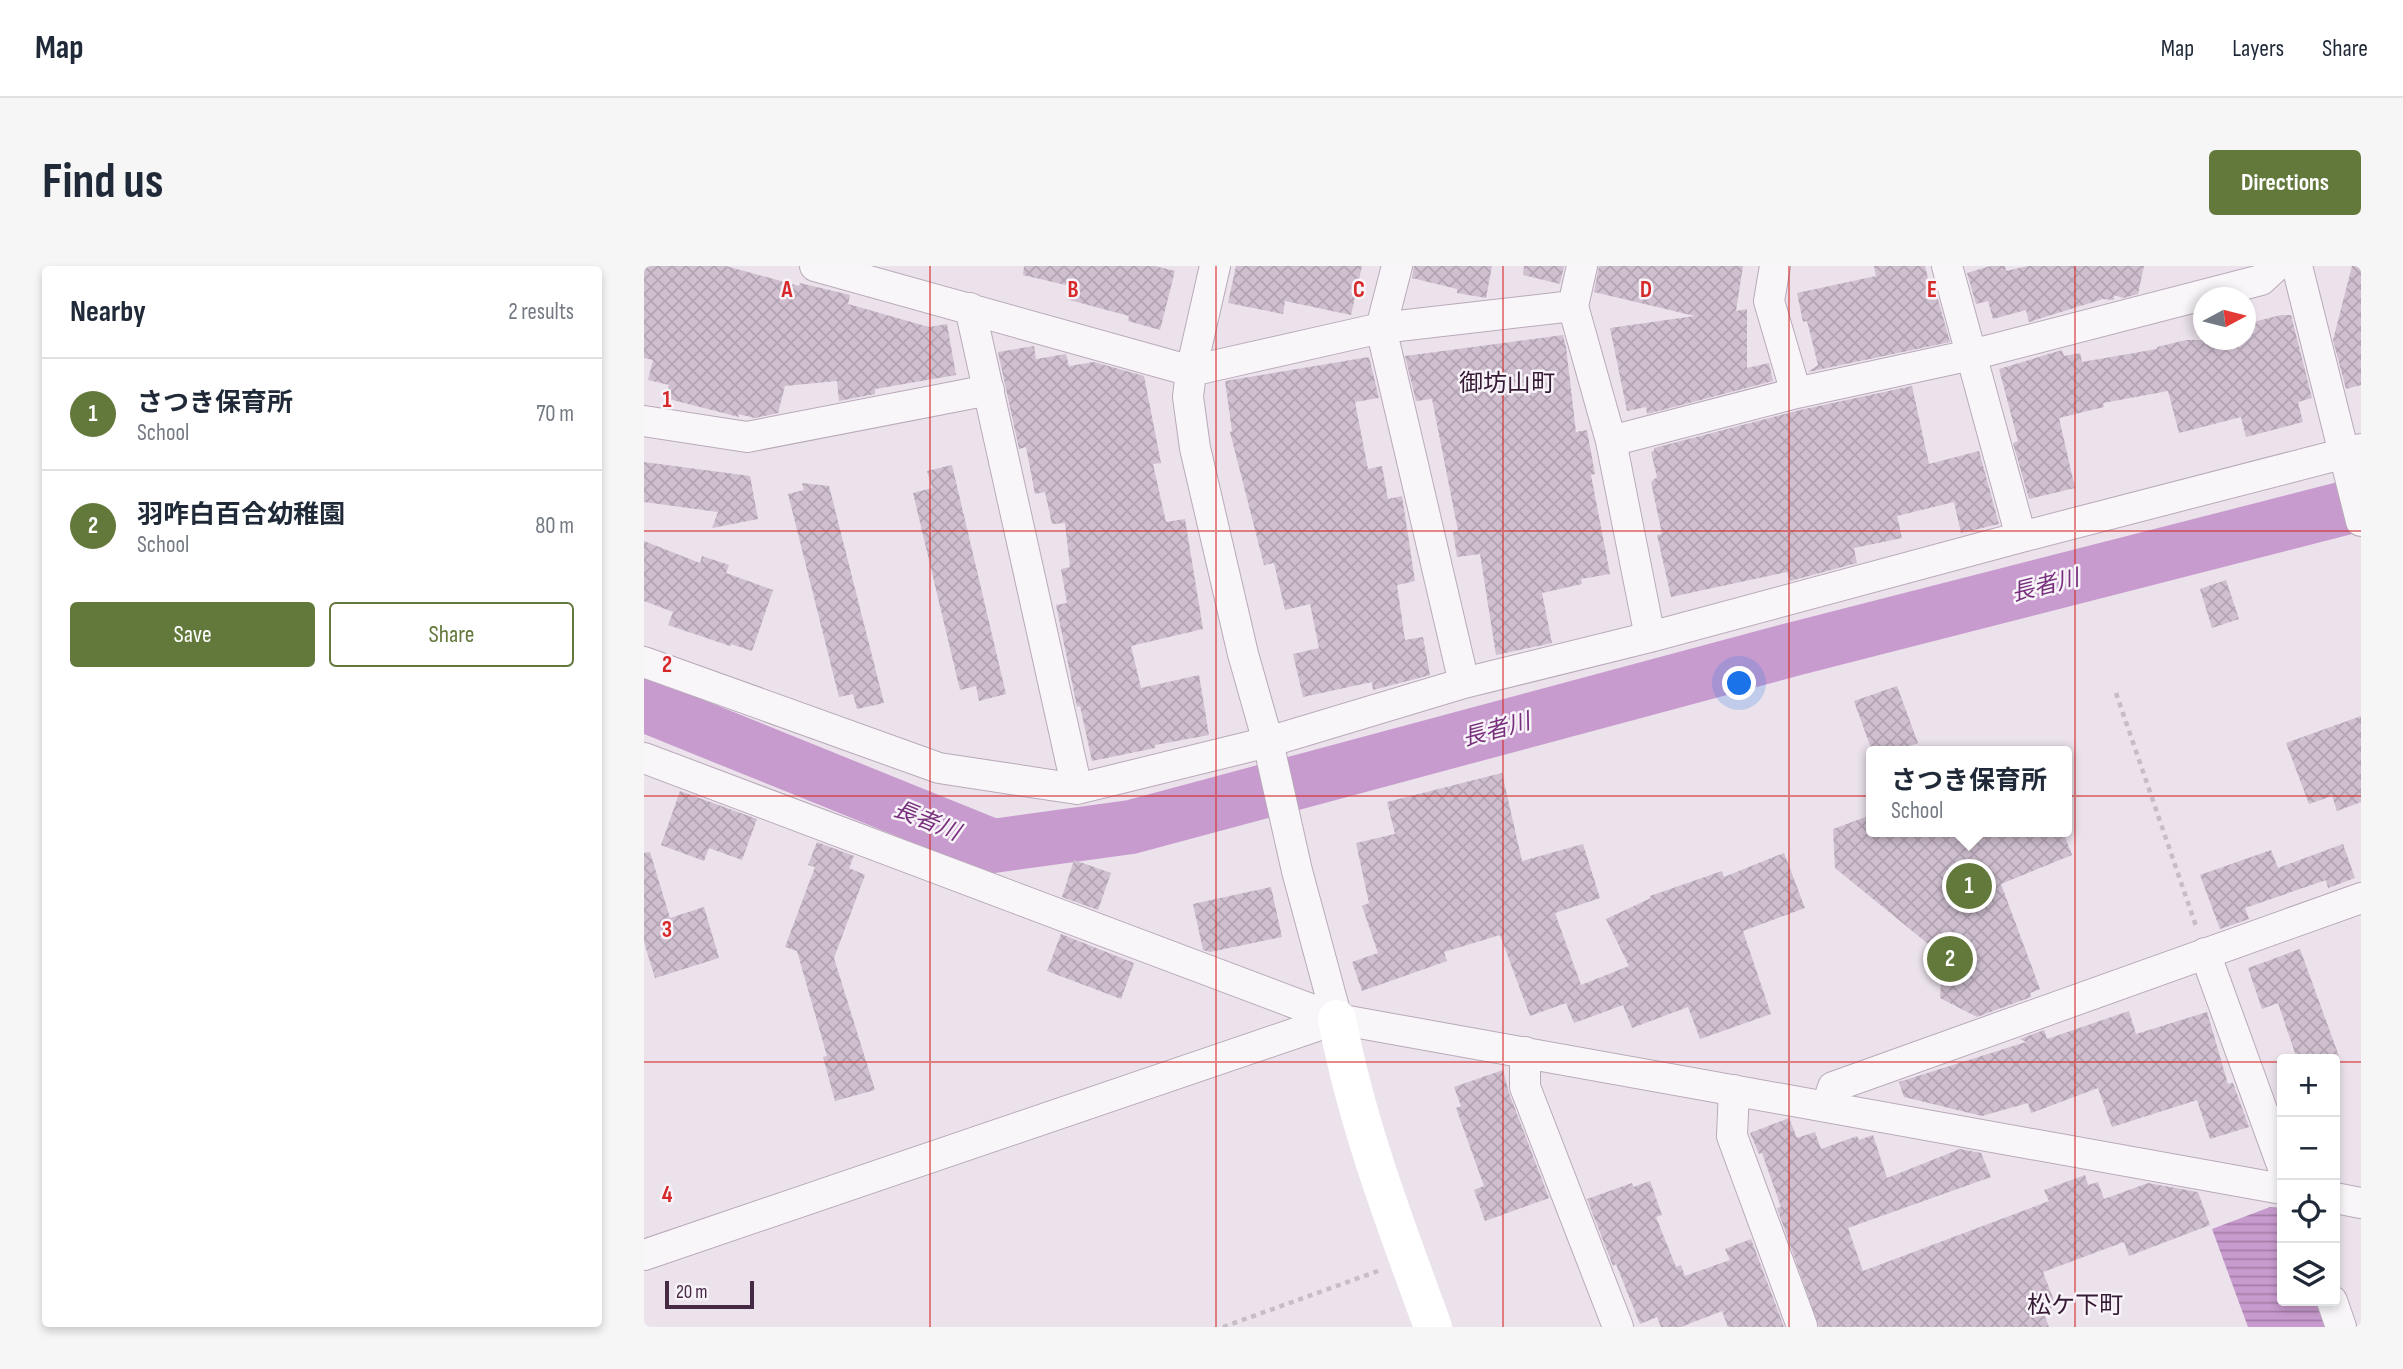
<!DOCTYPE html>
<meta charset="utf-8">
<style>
:root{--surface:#fff;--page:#f6f6f7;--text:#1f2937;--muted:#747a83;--line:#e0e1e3;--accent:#63783b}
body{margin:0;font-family:"Sofia Sans Condensed","Noto Sans JP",sans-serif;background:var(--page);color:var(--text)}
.controls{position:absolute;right:21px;bottom:21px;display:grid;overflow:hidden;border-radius:7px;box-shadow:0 4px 10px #0003}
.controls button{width:63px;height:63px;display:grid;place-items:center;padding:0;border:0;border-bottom:2px solid var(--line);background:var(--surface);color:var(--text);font:35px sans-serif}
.compass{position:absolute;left:1549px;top:21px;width:63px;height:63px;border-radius:50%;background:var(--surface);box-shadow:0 4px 10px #0003;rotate:83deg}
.scale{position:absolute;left:21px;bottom:18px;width:89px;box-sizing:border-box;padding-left:7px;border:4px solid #452945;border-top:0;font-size:19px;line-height:24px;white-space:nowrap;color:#452945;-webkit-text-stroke:5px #f8f2f9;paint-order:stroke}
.you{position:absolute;left:1096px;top:418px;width:24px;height:24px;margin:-18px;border:5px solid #fff;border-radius:50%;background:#1a73e8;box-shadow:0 0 0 10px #1a73e833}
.badge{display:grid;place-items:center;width:46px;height:46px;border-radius:50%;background:var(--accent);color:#fff;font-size:23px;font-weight:700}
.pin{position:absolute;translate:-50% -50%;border:4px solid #fff;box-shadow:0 2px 7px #0006}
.popup{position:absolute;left:1222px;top:480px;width:206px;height:91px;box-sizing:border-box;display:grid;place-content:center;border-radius:7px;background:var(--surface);filter:drop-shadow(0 2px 5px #0005);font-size:23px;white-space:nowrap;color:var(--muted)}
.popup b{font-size:26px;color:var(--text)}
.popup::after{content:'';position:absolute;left:50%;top:100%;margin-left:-14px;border:14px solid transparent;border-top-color:var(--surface)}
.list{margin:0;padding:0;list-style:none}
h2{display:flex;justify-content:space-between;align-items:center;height:91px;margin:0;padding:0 28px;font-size:30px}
h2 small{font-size:23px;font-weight:400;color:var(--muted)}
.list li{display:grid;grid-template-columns:46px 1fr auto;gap:21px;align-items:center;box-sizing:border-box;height:112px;padding:0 28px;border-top:2px solid var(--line)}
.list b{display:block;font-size:26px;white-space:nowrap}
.list p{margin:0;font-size:23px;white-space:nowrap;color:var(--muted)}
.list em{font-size:23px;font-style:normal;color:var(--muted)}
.actions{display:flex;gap:14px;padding:21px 28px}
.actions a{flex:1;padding:16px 0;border:2px solid var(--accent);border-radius:7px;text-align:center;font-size:24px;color:var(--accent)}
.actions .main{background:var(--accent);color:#fff}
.icon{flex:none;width:38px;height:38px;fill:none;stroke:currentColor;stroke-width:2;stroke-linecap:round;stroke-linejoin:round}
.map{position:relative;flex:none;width:1717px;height:1061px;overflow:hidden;border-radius:7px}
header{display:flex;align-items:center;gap:42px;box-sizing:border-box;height:98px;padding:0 35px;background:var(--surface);border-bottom:2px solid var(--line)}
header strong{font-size:33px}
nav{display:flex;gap:38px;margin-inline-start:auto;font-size:24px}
.intro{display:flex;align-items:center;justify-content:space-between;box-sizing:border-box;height:168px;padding:0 42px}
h1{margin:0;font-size:49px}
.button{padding:18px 32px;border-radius:7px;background:var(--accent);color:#fff;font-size:24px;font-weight:700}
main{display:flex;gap:42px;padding:0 42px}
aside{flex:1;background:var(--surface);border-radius:7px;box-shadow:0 4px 10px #0003}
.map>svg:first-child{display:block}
</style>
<header>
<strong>Map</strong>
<nav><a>Map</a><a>Layers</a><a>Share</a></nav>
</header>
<div class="intro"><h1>Find us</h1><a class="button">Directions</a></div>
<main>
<aside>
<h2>Nearby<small>2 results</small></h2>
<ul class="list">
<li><span class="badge">1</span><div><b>さつき保育所</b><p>School</p></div><em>70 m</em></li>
<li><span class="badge">2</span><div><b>羽咋白百合幼稚園</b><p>School</p></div><em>80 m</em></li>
</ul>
<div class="actions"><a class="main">Save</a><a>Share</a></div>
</aside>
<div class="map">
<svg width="1717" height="1061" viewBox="0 0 1717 1061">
<defs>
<pattern id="water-rules" width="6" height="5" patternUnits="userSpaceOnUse" patternTransform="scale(1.75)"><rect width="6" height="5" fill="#c89bce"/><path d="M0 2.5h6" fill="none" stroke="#a47ea9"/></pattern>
<pattern id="building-cross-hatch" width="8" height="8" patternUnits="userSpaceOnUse" patternTransform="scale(1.75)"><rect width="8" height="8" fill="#cfbfcf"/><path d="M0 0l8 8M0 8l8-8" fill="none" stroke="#b3a4b3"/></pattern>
</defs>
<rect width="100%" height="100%" fill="#ebe2ec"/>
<path fill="url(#water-rules)" d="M 1626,941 L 1638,942 L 1638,1035 L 1685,1035 L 1695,1061 L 1604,1061 L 1568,963 Z"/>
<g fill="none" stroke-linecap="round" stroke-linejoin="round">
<path stroke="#c89bce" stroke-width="54" d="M 0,439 L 349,580 L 487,561 L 1150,383 L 1717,238"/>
</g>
<path fill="url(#building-cross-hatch)" d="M 0,0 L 82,0 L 155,20 L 156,17 L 206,29 L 204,38 L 285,61 L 303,58 L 312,109 L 231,123 L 231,128 L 195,135 L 193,115 L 141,120 L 134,147 L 111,152 L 94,148 L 95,151 L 21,132 L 25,119 L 4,114 L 9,94 L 0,92 Z
M 380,0 L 511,0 L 531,5 L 516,64 L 484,55 L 485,50 L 422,33 L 426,20 L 379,9 Z
M 592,0 L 718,0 L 707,49 L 641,35 L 639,48 L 584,37 Z
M 770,0 L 848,0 L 842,32 L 813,27 L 813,23 L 768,12 Z
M 880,0 L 920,0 L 916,18 L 879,9 Z
M 955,0 L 1099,0 L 1092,45 L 1103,43 L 1103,102 L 1125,97 L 1129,115 L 1003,148 L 1002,141 L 983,145 L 966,62 L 1051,50 L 950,26 Z
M 1230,0 L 1281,0 L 1285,17 L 1289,16 L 1306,76 L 1164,106 L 1174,99 L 1163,55 L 1159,56 L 1153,27 L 1232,10 Z
M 1346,0 L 1361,0 L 1362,5 L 1384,0 L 1500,0 L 1494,28 L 1479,32 L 1470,29 L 1470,34 L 1459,33 L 1385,56 L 1382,44 L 1349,53 L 1344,35 L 1332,38 L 1323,7 Z
M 1708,0 L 1717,0 L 1717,119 L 1702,123 L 1689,74 Z
M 1637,49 L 1647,49 L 1668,132 L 1654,136 L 1659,156 L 1602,171 L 1597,151 L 1535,167 L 1524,125 L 1459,137 L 1460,141 L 1415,152 L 1431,222 L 1385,233 L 1369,177 L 1374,175 L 1355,103 L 1418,84 L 1420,90 L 1436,87 L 1438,96 L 1513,83 L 1513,81 L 1542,74 L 1601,74 L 1601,58 Z
M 919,69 L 922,81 L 932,166 L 943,164 L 951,208 L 947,209 L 966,308 L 937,313 L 938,318 L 898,327 L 908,377 L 852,389 L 836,288 L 813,291 L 809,266 L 814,265 L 788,133 L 772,135 L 761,90 Z
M 390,80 L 392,93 L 422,88 L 425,100 L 450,96 L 500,110 L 517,197 L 509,198 L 522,256 L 541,253 L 559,363 L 487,380 L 497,422 L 555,409 L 565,469 L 511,479 L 511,482 L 448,495 L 436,440 L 433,441 L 412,339 L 423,337 L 417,303 L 426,301 L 421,257 L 408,258 L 401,226 L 391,228 L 382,181 L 375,183 L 354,86 Z
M 725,91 L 735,132 L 711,136 L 724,203 L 738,200 L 744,233 L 758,230 L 771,315 L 753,319 L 761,374 L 779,371 L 786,409 L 729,424 L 728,416 L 659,431 L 649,388 L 675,382 L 666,338 L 641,344 L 630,297 L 620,299 L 586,166 L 588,165 L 581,115 Z
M 1268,120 L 1285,198 L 1335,185 L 1355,258 L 1317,267 L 1310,236 L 1253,250 L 1258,272 L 1210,282 L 1213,297 L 1146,315 L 1143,306 L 1027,331 L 1013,269 L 1018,268 L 1007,216 L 1013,211 L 1007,186 L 1010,185 L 1010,182 L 1156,144 Z
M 0,196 L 106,210 L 114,253 L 68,262 L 74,246 L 0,236 Z
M 308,199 L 362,428 L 335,435 L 332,420 L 316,424 L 269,227 L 288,222 L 283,205 Z
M 158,217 L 185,220 L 240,437 L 213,443 L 209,428 L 195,431 L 144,228 L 160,224 Z
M 0,275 L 56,297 L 58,290 L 85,299 L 82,307 L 129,324 L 108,385 L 87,378 L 86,380 L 24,359 L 29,346 L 0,335 Z
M 1582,314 L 1595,353 L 1568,362 L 1556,323 Z
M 1253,420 L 1274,477 L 1250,485 L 1228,485 L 1210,435 Z
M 1717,450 L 1717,536 L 1693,545 L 1688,530 L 1665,538 L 1642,477 Z
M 858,507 L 878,595 L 939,578 L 956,632 L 911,647 L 937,719 L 985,700 L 962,653 L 1007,632 L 1006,630 L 1078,605 L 1080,611 L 1140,587 L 1161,642 L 1099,665 L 1127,748 L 1056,773 L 1044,741 L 988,762 L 979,739 L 930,757 L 922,737 L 886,750 L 856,669 L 800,686 L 803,695 L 718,725 L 708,696 L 734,687 L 718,640 L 725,637 L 712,577 L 751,568 L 743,536 Z
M 36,525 L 113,553 L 98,594 L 65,582 L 60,595 L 17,579 Z
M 1227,549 L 1227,566 L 1419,566 L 1428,589 L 1357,618 L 1396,723 L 1386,727 L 1387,731 L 1333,751 L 1296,732 L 1299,690 L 1191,602 L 1189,563 Z
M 173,576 L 210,590 L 205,602 L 221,609 L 190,692 L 231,824 L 191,835 L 179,791 L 183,790 L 153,685 L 141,681 L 171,601 L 164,599 Z
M 1699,578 L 1711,612 L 1684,622 L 1682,614 L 1601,642 L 1605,653 L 1576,663 L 1556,609 L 1627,584 L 1634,602 Z
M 6,586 L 26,652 L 60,641 L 75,692 L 11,712 L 0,676 L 0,587 Z
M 430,594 L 467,607 L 454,644 L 418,631 Z
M 627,621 L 638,671 L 566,686 L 559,684 L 549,638 Z
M 417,668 L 490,697 L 477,733 L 403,705 Z
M 1656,683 L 1696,793 L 1653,793 L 1634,737 L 1618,743 L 1604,702 Z
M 1485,745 L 1492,768 L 1563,746 L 1584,818 L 1589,817 L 1605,861 L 1566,873 L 1553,834 L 1468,861 L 1454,822 L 1387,847 L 1384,837 L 1338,850 L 1260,831 L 1255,816 L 1382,776 L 1376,773 L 1400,764 L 1403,773 Z
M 859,804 L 865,827 L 905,932 L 841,955 L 830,924 L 840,920 L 812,842 L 817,840 L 810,821 Z
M 1145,852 L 1153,872 L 1171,866 L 1177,883 L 1213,870 L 1215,874 L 1229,869 L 1243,912 L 1316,883 L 1337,887 L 1347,911 L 1204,962 L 1219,1005 L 1405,935 L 1400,924 L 1441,909 L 1444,919 L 1454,916 L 1460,933 L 1504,917 L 1554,926 L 1566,959 L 1485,990 L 1480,976 L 1399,1006 L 1412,1040 L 1399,1045 L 1405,1061 L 1175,1061 L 1133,942 L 1137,941 L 1118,887 L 1115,888 L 1106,867 Z
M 1006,915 L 1018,949 L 1012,951 L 1032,1001 L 1037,999 L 1041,1010 L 1086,994 L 1081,983 L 1107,973 L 1140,1061 L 1084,1061 L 1078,1045 L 1037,1061 L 1017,1061 L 1013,1051 L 996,1058 L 972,998 L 969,1000 L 943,933 L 988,917 L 989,921 Z"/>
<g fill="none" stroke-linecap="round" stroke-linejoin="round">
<defs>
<path id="street" d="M 171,0 L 547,105 L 737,62 L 929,40
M 571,0 L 547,105 L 544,131 L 551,182 L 599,388 L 624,476 L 653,605 L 693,753
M 753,0 L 737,62 L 820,417
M 938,0 L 929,40 L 967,175 L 1006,371
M 1131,0 L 1125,35 L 1152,127
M 1303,0 L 1377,271
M 1653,0 L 1717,255
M 326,42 L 433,523
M 0,155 L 103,171 L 345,124
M 967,175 L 1152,127 L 1327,89 L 1617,14 L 1632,0
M 0,396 L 295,502 L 433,523 L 624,476 L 820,417 L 1006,371 L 1377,271 L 1717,183
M 0,492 L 693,753 L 1638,923
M 1561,687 L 1638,899
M 881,786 L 881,821 L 974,1061
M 1090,824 L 1088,870 L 1158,1060
M 1183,840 L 1189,821 L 1717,632
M 1691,932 L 1717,937
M 0,989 L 693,753
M 1688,1035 L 1697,1061"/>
</defs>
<use href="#street" stroke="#b9aaba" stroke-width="32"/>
<path stroke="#c7bdc7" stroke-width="4.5" stroke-dasharray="5 5" stroke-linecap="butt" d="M 1472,427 L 1552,660
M 579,1061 L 734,1005"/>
<use href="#street" stroke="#f9f6f9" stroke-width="30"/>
<path stroke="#fff" stroke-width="38" d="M 693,753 C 713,859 752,960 789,1061"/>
</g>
<path fill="none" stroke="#d62828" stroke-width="2" stroke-opacity="0.55" d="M 286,0 L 286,1061M 572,0 L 572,1061M 859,0 L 859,1061M 1145,0 L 1145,1061M 1431,0 L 1431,1061M 0,265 L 1717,265M 0,530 L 1717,530M 0,796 L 1638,796M 1691,796 L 1717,796"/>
<g text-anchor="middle" stroke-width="5" stroke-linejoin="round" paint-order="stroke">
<g font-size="23" font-style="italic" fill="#77307c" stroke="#f8f2f9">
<text transform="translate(1401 319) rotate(-14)" y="8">長者川</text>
<text transform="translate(852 463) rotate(-15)" y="8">長者川</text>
<text transform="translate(283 554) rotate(22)" y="8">長者川</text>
</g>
<g font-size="24" fill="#361b35" stroke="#f8f2f9">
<text x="863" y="125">御坊山町</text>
<text x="1431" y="1047">松ケ下町</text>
</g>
</g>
<g font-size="23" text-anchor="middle" font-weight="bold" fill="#d62828" stroke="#f8f2f9" stroke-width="5" stroke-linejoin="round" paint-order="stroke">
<text x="143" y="31">A</text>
<text x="429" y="31">B</text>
<text x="715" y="31">C</text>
<text x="1002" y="31">D</text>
<text x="1288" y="31">E</text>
<text x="23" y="141">1</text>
<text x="23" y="406">2</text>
<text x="23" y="671">3</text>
<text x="23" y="936">4</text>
</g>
</svg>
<div class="controls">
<button>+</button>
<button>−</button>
<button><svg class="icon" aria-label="locate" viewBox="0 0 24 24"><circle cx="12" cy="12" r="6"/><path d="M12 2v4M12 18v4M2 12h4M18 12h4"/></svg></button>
<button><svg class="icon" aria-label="layers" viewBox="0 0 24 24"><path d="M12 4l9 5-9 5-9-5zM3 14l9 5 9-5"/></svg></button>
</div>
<svg class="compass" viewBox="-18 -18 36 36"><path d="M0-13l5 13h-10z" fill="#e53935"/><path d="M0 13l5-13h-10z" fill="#747a83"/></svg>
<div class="scale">20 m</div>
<div class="you"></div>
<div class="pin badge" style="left:1325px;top:620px">1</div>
<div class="popup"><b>さつき保育所</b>School</div>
<div class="pin badge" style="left:1306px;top:693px">2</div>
</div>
</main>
